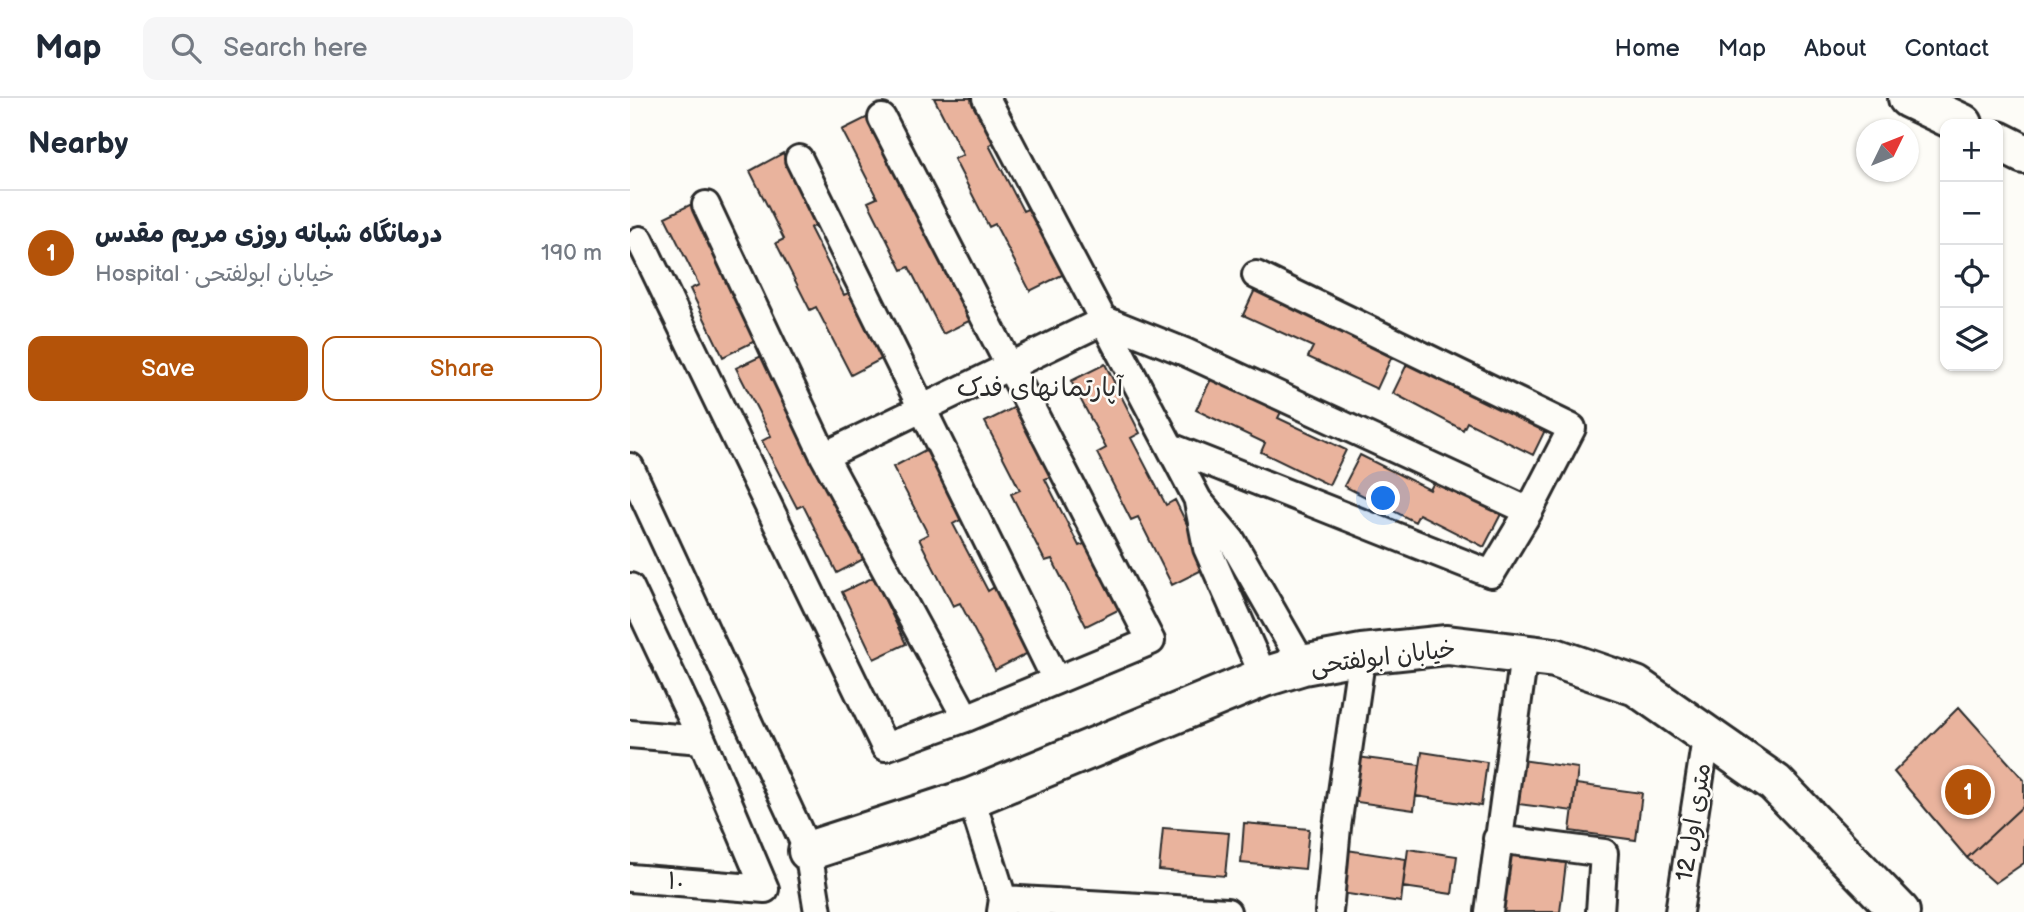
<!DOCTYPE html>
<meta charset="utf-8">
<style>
:root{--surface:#fff;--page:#f6f6f7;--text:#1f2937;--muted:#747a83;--line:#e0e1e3;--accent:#b45309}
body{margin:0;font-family:"Balsamiq Sans","Playpen Sans Arabic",sans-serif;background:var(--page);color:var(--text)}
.controls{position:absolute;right:21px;top:21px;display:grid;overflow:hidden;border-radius:14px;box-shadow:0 2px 5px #0004}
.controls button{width:63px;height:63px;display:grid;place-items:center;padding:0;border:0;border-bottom:2px solid var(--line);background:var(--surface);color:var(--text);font:35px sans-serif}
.compass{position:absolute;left:1226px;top:21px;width:63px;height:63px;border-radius:50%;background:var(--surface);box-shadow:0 2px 5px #0004;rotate:47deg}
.you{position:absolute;left:754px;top:401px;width:24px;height:24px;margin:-18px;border:5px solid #fff;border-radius:50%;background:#1a73e8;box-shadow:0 0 0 10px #1a73e833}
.badge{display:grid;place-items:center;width:46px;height:46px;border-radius:50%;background:var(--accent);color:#fff;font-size:23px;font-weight:700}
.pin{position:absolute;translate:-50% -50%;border:4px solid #fff;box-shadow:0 2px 7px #0006}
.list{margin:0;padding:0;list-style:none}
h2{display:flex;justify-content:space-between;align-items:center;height:91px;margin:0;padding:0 28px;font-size:30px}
h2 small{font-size:23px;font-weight:400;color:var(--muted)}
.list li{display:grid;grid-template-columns:46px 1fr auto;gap:21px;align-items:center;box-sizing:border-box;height:126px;padding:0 28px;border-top:2px solid var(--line)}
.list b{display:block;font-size:26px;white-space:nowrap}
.list p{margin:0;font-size:23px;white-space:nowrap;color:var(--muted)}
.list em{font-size:23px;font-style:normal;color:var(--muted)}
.actions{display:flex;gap:14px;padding:21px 28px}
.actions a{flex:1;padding:16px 0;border:2px solid var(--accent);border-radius:14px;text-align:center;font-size:24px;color:var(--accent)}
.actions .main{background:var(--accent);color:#fff}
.icon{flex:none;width:38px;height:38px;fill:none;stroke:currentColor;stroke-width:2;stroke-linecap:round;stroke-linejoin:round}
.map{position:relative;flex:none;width:1394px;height:814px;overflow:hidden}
header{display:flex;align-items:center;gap:42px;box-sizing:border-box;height:98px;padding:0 35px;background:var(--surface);border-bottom:2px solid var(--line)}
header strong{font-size:33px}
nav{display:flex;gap:38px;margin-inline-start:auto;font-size:24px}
.search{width:490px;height:63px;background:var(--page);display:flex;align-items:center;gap:18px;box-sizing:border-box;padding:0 24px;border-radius:14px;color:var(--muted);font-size:26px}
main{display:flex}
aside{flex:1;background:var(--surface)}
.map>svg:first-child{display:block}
</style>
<header>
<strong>Map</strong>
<div class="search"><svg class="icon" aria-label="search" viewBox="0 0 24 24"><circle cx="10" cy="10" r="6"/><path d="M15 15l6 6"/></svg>Search here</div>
<nav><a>Home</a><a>Map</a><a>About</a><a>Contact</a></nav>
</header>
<main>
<aside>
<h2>Nearby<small></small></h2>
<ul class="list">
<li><span class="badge">1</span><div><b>درمانگاه شبانه روزی مریم مقدس</b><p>Hospital · خیابان ابولفتحی</p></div><em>190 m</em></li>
</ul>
<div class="actions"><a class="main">Save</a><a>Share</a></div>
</aside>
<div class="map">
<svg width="1394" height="814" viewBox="0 0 1394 814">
<rect width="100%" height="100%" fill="#fdfcf7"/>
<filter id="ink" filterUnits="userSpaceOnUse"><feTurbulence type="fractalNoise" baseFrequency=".0143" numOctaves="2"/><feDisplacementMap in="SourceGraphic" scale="14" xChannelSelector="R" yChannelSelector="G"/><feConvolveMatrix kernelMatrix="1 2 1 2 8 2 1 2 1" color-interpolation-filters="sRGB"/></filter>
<g filter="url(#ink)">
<path fill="#e9b39d" stroke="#2b2b2b" stroke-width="2" d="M 304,0 L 346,0 L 367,42 L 359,47 L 393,113 L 402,109 L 436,175 L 400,193 L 365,126 L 359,129 L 324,61 L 333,57 Z
M 246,15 L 281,85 L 272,89 L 306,156 L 315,152 L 349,218 L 313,236 L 279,169 L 272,172 L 238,104 L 247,100 L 212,32 Z
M 153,55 L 189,126 L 180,130 L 214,197 L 223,193 L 257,258 L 221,277 L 186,209 L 180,212 L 146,145 L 154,141 L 120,73 Z
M 68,103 L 102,172 L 93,177 L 125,243 L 93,259 L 60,191 L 69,187 L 35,119 Z
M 629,183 L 763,256 L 747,291 L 678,259 L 683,249 L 613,217 Z
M 140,254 L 243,456 L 207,475 L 173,407 L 167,410 L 132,343 L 141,338 L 106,270 Z
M 778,264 L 848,300 L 853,290 L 919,324 L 903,357 L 837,324 L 833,332 L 763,295 Z
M 475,266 L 510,335 L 501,340 L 536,407 L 545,402 L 578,469 L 542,487 L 508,419 L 501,422 L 467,355 L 476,350 L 441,283 Z
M 582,279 L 652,312 L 648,320 L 716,352 L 699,387 L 631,354 L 635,345 L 566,312 Z
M 389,307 L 425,377 L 415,381 L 449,448 L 459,444 L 492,510 L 456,528 L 422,461 L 415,463 L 381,396 L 390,392 L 355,324 Z
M 297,351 L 332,421 L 323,426 L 358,493 L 366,488 L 400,554 L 365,572 L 330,505 L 323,508 L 289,441 L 298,436 L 263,369 Z
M 730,357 L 800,392 L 805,382 L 871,416 L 854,449 L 789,416 L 785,424 L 714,388 Z
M 244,479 L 276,546 L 244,561 L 212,494 Z
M 1329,609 L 1394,682 L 1394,707 L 1337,760 L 1264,674 Z
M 792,654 L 857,664 L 851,708 L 786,698 Z
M 727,659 L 790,667 L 784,712 L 720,703 Z
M 885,661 L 948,670 L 943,713 L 880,705 Z
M 946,686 L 1012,695 L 1006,742 L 940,733 Z
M 1394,707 L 1394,765 L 1365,785 L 1337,760 Z
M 614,725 L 679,731 L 675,771 L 611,765 Z
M 533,730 L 599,735 L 595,778 L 529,772 Z
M 778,751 L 827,758 L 822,796 L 773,789 Z
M 717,752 L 776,761 L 771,804 L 711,795 Z
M 879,757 L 936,765 L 930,814 L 872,814 Z"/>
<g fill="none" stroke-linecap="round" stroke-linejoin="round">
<defs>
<path id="street" d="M 356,0 L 568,402 L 602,443 L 673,567
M 169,61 L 426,582
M 76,107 L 194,358 L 336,620 L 521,543 L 252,20
M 10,142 L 255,649 L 336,620
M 541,349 L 861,476 L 899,413
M 194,358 L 475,222 L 555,254 L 899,413 L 942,330 L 626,177
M 0,369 L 178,753 L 188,814
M 568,404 L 577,450 L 634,579
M 0,489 L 72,642 L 135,791 L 0,780
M 0,636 L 72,642
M 341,700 L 373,801 L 371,814
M 867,741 L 974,755 L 970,814
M 373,801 L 597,814
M 699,814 L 707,729 L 732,556
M 859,814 L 894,557
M 1049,814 L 1077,634"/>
<path id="secondary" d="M 1278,0 L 1333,26
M 1368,43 L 1394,56
M 178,753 L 341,700 L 634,579 L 673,567 L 732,556 L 817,547 L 925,560 L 1006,588 L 1145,685 L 1270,814"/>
</defs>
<use href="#street" stroke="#2b2b2b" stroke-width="32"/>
<use href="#secondary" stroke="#2b2b2b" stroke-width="44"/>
<use href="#street" stroke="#fdfcf7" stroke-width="26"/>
<use href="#secondary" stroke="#fdfcf7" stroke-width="38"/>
</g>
</g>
<g text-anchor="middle" stroke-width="5" stroke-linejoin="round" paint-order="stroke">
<g font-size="24" fill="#2b2b2b" stroke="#fdfcf7">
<text transform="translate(753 559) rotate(-7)" y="8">خیابان ابولفتحی</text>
<text transform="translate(1063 724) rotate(-81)" y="8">12 متری اول</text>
<text transform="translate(46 783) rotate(5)" y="8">۱۰</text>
</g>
<g font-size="26" fill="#2b2b2b" stroke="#fdfcf7">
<text x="410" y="298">آپارتمانهای فدک</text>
</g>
</g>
</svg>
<div class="controls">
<button>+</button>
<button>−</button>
<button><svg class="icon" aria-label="locate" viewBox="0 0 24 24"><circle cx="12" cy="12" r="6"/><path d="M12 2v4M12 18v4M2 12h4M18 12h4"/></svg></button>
<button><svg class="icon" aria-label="layers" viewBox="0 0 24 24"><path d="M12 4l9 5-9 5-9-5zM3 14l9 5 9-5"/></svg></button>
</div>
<svg class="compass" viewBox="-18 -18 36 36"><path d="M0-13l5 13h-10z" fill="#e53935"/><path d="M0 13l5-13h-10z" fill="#747a83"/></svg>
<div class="you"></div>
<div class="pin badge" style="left:1338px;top:694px">1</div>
</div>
</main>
